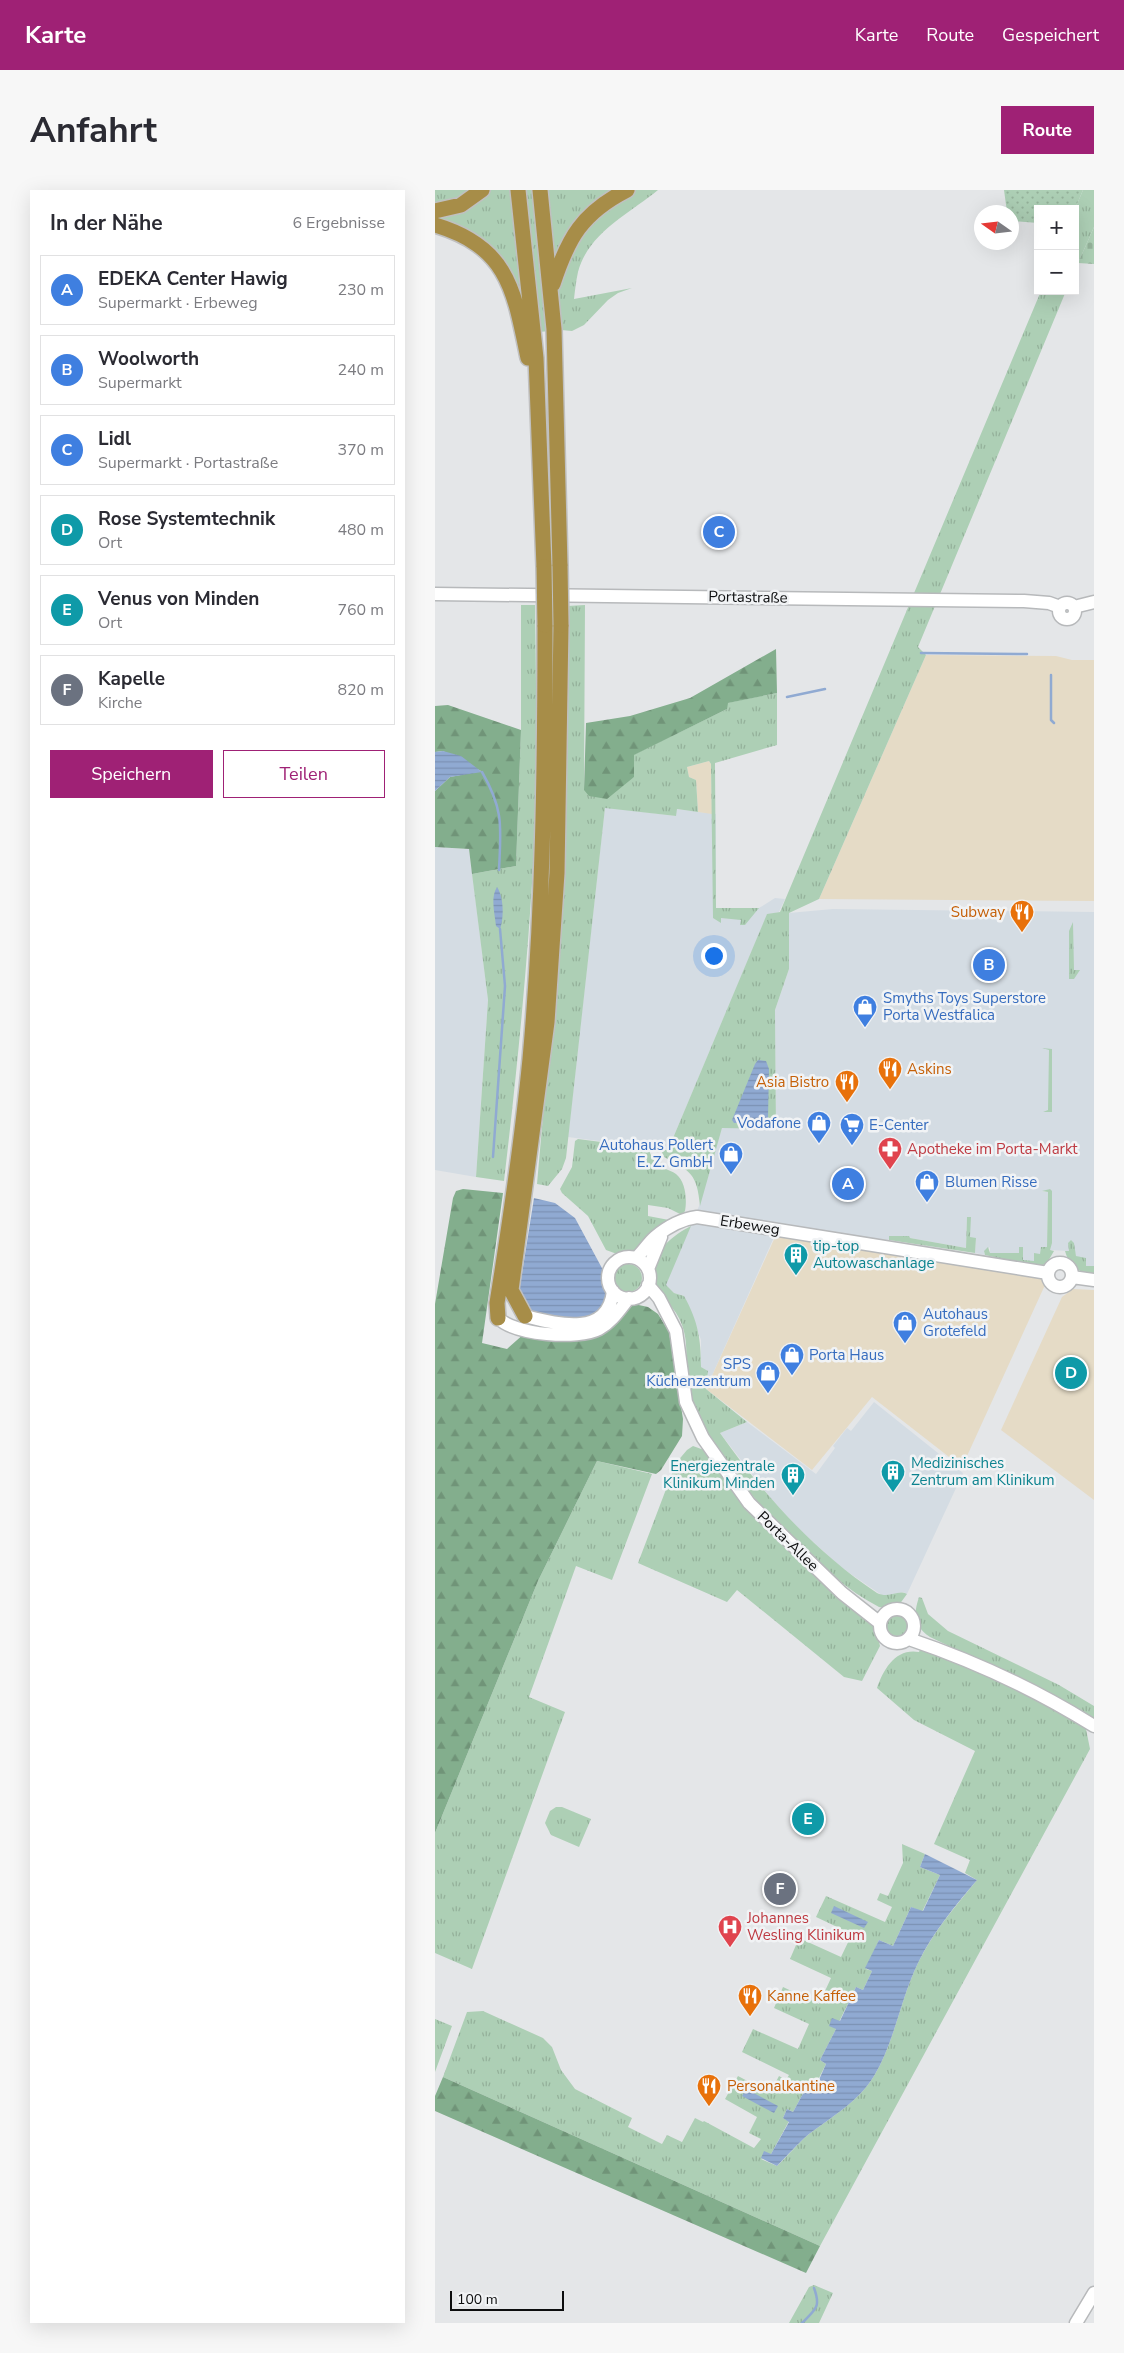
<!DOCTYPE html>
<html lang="de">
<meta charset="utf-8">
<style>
:root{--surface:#fff;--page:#f7f7f7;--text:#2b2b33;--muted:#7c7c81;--line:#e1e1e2;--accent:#9f2175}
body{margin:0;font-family:"Nunito Sans",sans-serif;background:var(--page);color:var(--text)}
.controls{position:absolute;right:15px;top:15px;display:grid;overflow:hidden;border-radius:0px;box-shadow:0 5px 20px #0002}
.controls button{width:45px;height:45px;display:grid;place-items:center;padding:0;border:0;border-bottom:1px solid var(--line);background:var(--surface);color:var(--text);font:25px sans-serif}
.compass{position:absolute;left:539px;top:15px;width:45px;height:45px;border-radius:50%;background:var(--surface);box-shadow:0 5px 20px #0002;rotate:284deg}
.scale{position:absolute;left:15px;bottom:12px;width:114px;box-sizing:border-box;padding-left:5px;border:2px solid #0c0d0e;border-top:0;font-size:14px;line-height:18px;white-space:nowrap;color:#0c0d0e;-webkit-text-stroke:4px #f1f3f5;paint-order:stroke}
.you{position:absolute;left:278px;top:765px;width:18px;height:18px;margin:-12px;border:4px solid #fff;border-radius:50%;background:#1a73e8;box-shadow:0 0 0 8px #1a73e833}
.badge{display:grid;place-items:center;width:32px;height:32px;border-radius:50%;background:var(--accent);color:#fff;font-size:16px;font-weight:700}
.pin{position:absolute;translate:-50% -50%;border:2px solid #fff;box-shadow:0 1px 5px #0006}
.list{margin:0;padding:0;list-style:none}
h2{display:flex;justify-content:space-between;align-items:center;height:65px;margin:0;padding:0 20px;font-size:21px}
h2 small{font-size:16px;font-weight:400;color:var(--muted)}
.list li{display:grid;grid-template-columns:32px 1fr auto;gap:15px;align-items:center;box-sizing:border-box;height:70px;margin:0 10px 10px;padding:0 10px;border:1px solid var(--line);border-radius:0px}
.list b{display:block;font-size:19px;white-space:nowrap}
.list p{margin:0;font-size:16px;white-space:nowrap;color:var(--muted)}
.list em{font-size:16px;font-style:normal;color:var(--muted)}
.actions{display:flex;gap:10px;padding:15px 20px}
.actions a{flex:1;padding:11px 0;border:1px solid var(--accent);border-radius:0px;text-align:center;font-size:18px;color:var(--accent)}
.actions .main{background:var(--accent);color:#fff}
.map{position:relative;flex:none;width:659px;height:2133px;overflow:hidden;border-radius:0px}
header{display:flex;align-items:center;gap:30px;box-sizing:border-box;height:70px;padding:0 25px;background:var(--accent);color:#fff}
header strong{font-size:24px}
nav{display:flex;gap:28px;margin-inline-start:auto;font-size:18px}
.intro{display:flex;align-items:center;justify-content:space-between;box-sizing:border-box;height:120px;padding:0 30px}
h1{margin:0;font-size:35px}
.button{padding:12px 22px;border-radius:0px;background:var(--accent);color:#fff;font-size:18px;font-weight:700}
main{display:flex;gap:30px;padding:0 30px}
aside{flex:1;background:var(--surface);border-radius:0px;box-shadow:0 5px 20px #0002}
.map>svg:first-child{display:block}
</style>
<header>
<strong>Karte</strong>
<nav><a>Karte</a><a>Route</a><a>Gespeichert</a></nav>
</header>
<div class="intro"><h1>Anfahrt</h1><a class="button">Route</a></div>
<main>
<aside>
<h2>In der Nähe<small>6 Ergebnisse</small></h2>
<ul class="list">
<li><span class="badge" style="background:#3f7fe0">A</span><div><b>EDEKA Center Hawig</b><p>Supermarkt · Erbeweg</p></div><em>230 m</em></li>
<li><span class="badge" style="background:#3f7fe0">B</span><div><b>Woolworth</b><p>Supermarkt</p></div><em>240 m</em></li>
<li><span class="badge" style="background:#3f7fe0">C</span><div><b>Lidl</b><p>Supermarkt · Portastraße</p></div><em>370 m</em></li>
<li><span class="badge" style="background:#0f9aa8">D</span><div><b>Rose Systemtechnik</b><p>Ort</p></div><em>480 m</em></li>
<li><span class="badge" style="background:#0f9aa8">E</span><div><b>Venus von Minden</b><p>Ort</p></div><em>760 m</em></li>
<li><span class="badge" style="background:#6b7280">F</span><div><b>Kapelle</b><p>Kirche</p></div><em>820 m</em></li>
</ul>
<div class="actions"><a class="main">Speichern</a><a>Teilen</a></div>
</aside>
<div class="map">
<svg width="659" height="2133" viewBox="0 0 659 2133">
<defs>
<pattern id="grass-tufts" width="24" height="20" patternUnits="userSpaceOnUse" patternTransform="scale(1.25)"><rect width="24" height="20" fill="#adcfb5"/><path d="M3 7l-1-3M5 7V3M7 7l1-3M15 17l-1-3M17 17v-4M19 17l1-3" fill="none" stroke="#94b19a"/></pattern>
<pattern id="forest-firs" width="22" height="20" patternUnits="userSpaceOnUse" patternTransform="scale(1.25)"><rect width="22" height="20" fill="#83ae8d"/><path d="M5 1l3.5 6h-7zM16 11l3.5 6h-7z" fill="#709478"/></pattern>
<pattern id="cemetery-stones" width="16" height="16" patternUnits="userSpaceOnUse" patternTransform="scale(1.25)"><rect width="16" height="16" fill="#adcfb5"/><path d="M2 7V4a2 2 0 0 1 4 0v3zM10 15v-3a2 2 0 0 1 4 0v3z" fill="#94b19a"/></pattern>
<pattern id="garden-dots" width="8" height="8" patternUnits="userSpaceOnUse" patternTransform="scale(1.25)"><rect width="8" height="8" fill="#adcfb5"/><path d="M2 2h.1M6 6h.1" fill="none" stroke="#94b19a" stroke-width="1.8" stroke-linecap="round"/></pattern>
<pattern id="water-rules" width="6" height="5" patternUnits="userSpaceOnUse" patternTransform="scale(1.25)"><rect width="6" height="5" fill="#90aad2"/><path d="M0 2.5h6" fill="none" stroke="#7b91b3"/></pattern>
</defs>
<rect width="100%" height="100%" fill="#e4e6e8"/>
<path fill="#d4dce3" d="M 170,617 L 240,626 L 241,619 L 281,624 L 281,718 L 324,718 L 340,708 L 350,709 L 344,722 L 332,725 L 233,960 L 133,947 Z
M 0,657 L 34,659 L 53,810 L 41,987 L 0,980 Z
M 398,719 L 659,722 L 659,1076 L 651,1076 L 641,1066 L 639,1059 L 634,1061 L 615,1060 L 617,1033 L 615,999 L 607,1002 L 613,1002 L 612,1058 L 599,1072 L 588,1070 L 588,1058 L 584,1063 L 555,1063 L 555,1057 L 549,1062 L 550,1065 L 540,1063 L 541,1048 L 535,1048 L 535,1027 L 532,1027 L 531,1058 L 475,1048 L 453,1049 L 454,1050 L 344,1036 L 271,1199 L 273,1181 L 266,1177 L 266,1150 L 249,1106 L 239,1103 L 230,1095 L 264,1016 L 287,938 L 341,938 L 340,820 L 354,779 L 354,723 Z
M 439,1212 L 528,1283 L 472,1404 L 468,1402 L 448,1406 L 407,1378 L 366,1341 L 337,1310 L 285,1243 L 312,1232 L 381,1284 L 400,1258 L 398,1256 L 412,1238 L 416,1241 Z"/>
<path fill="#e5dbc6" d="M 491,465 L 621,466 L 637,470 L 659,470 L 659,711 L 384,709 Z
M 274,571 L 276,574 L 277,624 L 263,622 L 261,590 L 254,587 L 252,577 Z
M 341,1045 L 604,1086 L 610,1095 L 527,1277 L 437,1207 L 377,1280 L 271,1199 Z
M 638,1099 L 659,1100 L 659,1310 L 566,1240 L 627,1107 Z"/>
<path fill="url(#grass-tufts)" d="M 0,0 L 223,0 C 195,23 153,43 143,82 C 141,91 140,100 139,109 L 197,98 L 183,103 L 173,110 L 149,135 L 137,141 L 126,140 L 82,144 C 79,116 64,71 37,56 C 26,50 12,46 0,42 Z
M 648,0 L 659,0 L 659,37 L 640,80 L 640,19 Z
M 606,101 L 631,101 L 483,457 L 491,465 L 384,709 L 354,723 L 354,779 L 340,820 L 341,939 L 287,938 L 265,1016 C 262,984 256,981 229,967 L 226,960 L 233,960 L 332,724 L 345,722 Z
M 86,415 L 100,415 C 101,497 103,579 99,660 C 93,771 82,881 69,991 L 41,987 L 53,810 L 37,684 L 81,676 L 86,540 Z
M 150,415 L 149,600 L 199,587 L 198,565 L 292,519 L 292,513 L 342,503 L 342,555 L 280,573 L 281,718 L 324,718 L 310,735 L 305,735 L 306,730 L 286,728 L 286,733 L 278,728 L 276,574 L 274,571 L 252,577 L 254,587 L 261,590 L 263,622 L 242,619 L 241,626 L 170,618 L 131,968 L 127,979 L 113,996 L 102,994 L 127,710 L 133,515 L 132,416 Z
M 638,732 L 639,780 L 645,780 L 639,789 L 634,789 L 634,741 Z
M 607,858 L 617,859 L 617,922 L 608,922 L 613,920 L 614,860 Z
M 143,949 L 213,958 C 215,963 217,968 220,972 C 225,979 234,979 241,984 C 251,992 252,1010 250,1021 L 247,1025 L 233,1018 L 213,1015 L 213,1026 L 234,1030 L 201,1063 L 182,1064 L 171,1060 L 153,1026 L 127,1003 L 125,999 L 137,977 L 140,951 Z
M 615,999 L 617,1001 L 617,1053 L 615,1060 L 619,1061 L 612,1073 L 606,1076 L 560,1070 L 559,1067 L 550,1065 L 549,1061 L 553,1057 L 555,1063 L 584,1063 L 584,1057 L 588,1057 L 588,1070 L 599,1071 L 599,1063 L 605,1064 L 606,1057 L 612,1057 L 613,1002 L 607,1001 Z
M 532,1027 L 536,1027 L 535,1047 L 541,1048 L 540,1063 L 454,1050 L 454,1046 L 474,1046 L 475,1048 L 531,1058 Z
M 256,1036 L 231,1095 L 239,1103 L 249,1106 C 263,1131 266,1149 266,1177 L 273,1181 L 271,1199 L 312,1232 L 285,1243 C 328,1304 379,1361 442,1403 C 455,1409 462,1399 472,1404 L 464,1415 L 451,1418 L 444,1417 C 411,1400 388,1377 362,1351 C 319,1310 277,1266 256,1210 C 247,1187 256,1159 247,1135 C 241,1117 225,1107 220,1094 C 209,1068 236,1046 256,1036 Z
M 636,1050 L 639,1053 L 641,1066 L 651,1068 L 651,1076 L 659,1076 L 659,1085 C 644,1083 634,1076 630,1061 L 634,1061 L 633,1053 Z
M179 1088a14 14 0 1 1 28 0a14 14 0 1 1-28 0Z
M 258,1256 L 269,1260 L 321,1326 L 347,1354 L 386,1390 L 440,1435 L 445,1456 L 427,1491 L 409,1487 L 302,1400 L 292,1412 L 203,1373 L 241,1273 L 252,1260 Z
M 162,1271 L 217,1284 L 177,1390 L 141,1376 L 94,1507 L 130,1522 L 37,1779 L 0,1763 L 0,1643 L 103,1391 Z
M 484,1407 L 487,1408 L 493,1424 L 513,1441 L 624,1495 L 659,1516 L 659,1531 L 623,1508 L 495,1447 C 479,1436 478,1425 484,1407 Z
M450 1436a12 12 0 1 1 24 0a12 12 0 1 1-24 0Z
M 486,1457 L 614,1514 L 651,1539 L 655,1559 L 385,2056 L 8,1887 L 32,1822 L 48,1821 L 108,1848 L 117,1857 L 126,1880 L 140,1899 L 197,1928 L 193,1937 L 227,1954 L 232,1945 L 247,1952 L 260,1928 L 268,1932 L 269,1931 L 319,1958 L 326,1949 L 314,1943 L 322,1927 L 290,1909 L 303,1886 L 335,1903 L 344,1886 L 351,1890 L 354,1885 L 307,1862 L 318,1839 L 363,1859 L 374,1834 L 339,1818 L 348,1797 L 384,1814 L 396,1788 L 355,1769 L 364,1748 L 406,1767 L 417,1744 L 381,1727 L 391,1706 L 450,1732 L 457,1717 L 442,1710 L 445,1703 L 453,1706 L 468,1673 L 467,1654 L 490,1664 L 485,1677 L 505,1685 L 487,1722 L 476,1717 L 458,1756 L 444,1750 L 431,1779 L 437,1781 L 428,1800 L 421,1797 L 404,1832 L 397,1829 L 401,1839 L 385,1870 L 391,1874 L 382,1892 L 376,1889 L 358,1922 L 352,1919 L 348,1928 L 354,1931 L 336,1964 L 326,1969 L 342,1976 C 353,1966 363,1953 374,1944 C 398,1926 423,1912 439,1886 C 460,1851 465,1810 483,1773 C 498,1742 520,1717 542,1690 L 530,1683 L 535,1670 L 499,1654 L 540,1561 L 479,1530 L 442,1498 C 449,1478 461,1458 484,1462 Z
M 121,1617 L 127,1617 L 156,1629 L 144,1657 L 116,1645 L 110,1633 L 115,1621 Z
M 0,1829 L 17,1836 L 0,1882 Z
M 379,2095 L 398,2103 L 384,2133 L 354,2133 L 374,2097 Z"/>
<path fill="url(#forest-firs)" d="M 341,459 L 342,503 L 293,513 L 292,519 L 199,565 L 199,587 L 172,609 L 154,606 L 149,600 L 151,533 L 195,526 L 255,508 Z
M 13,515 L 86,540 L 81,676 L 37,684 L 34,659 L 0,657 L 0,601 L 15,587 L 46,581 L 8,561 L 0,562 L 0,516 Z
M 28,999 L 68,1003 L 47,1153 L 72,1159 L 90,1143 C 118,1147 156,1159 179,1136 C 187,1129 190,1121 199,1114 L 213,1117 L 223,1124 L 234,1142 L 248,1229 L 247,1246 L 226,1280 L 221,1284 L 162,1271 L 103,1391 L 0,1643 L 0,1114 L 18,1008 L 21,1001 Z
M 8,1887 L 385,2056 L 371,2083 L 0,1921 L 0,1906 Z"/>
<path fill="url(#cemetery-stones)" d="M 659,37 L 659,74 L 643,73 Z"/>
<path fill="url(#garden-dots)" d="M 569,0 L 648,0 L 640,19 L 603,19 L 603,33 L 577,31 L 576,22 L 572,22 Z"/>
<path fill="url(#water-rules)" d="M 8,561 L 26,566 L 47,582 L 15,587 L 0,601 L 0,562 Z
M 62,697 C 69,707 69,728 65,739 L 61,736 C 60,724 55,708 62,697 Z
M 323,870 L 331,871 L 334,879 L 333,928 L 327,933 L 299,933 L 297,930 L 320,874 Z
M 99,1008 L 120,1013 L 140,1028 L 168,1080 L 167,1089 L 172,1109 L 162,1125 L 141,1130 L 94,1123 L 84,1102 Z
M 490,1664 L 542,1690 C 520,1716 498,1742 483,1773 C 465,1810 460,1851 439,1886 C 423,1912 398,1926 374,1944 C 363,1953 352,1966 342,1976 L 326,1968 L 329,1961 L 336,1964 L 354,1932 L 348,1928 L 352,1919 L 358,1922 L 376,1889 L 383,1892 L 391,1874 L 385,1870 L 401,1839 L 394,1836 L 397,1828 L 405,1831 L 421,1797 L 428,1800 L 437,1781 L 430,1778 L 444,1750 L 458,1756 L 476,1717 L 488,1721 L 505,1685 L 485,1677 Z
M 399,1716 L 433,1732 L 429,1738 L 396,1723 Z
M 311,1899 L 343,1916 L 339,1923 L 307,1906 Z"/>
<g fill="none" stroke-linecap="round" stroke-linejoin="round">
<path stroke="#90aad2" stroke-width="2.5" d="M 486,463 L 592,464
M 616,485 L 616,530 L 619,533
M 352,507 L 390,499
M 47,582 C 69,620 66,637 64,680
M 58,967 L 70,796 L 65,739
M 367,2133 C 381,2119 386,2117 379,2098"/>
<defs>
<path id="secondary" d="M 0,404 L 589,411 L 614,413 L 625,417
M624 421a8 8 0 1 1 16 0a8 8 0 1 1-16 0Z
M 639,417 L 659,412
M173 1088a21 21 0 1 1 42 0a21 21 0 1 1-42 0Z
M 201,1068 C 208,1062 213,1053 220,1047 C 232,1037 247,1029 262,1027 L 613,1083
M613 1085a12 12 0 1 1 24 0a12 12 0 1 1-24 0Z
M 213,1079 L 226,1047
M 637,1087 L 659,1090
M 213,1095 L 224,1108 L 241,1141 L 251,1212 L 268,1248 L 314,1313 L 407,1403 L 445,1433
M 90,1126 C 122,1134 173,1148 178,1101
M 63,1128 C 80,1145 143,1150 164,1139 C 177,1132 185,1119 194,1108
M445 1436a17 17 0 1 1 34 0a17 17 0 1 1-34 0Z
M 474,1449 C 539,1471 600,1499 659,1536
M 641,2133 L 659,2103"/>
<path id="highway" d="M 83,0 L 101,168 L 109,377
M 105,0 L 119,139 L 125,376
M 0,21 L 26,15 L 47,0
M 0,35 C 74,57 79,101 93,168
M 118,94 C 133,48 147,23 192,0
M 90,1126 L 76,1100 L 112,832 L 122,683 L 126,435
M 63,1128 L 62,1113 C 75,1032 87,951 95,869 C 108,725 110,579 110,435"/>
</defs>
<use href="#secondary" stroke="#b7b9bb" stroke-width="15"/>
<use href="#highway" stroke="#c0c0c0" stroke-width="18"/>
<use href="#secondary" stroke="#fff" stroke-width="12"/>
<use href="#highway" stroke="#a78d48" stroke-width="15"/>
<defs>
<path id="highway-bridge" d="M 125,376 L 126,435
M 109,377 L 110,435"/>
</defs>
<use href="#highway-bridge" stroke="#c0c0c0" stroke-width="18" stroke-linecap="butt"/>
<use href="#highway-bridge" stroke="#a78d48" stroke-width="15"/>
</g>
<defs>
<symbol id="restaurant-pin" viewBox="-11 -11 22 30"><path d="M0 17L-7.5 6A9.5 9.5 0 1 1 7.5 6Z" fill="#e8710a" stroke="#f1f3f5"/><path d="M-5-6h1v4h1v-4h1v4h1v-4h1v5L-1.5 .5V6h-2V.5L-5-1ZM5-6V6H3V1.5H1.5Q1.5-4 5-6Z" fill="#fff"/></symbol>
<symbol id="shop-pin" viewBox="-11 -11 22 30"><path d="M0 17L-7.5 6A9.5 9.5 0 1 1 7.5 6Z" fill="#3f7fe0" stroke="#f1f3f5"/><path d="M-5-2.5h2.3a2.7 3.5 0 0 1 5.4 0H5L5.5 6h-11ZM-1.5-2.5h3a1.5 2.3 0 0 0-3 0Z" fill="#fff"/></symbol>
<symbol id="supermarket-pin" viewBox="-11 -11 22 30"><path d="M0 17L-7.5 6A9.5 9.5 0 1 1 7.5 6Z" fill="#3f7fe0" stroke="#f1f3f5"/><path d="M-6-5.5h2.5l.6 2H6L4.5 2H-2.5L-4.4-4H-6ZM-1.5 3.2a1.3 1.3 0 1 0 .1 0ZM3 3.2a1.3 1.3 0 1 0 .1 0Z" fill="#fff"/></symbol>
<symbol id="pharmacy-pin" viewBox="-11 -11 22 30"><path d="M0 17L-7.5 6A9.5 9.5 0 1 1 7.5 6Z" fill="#e0444e" stroke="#f1f3f5"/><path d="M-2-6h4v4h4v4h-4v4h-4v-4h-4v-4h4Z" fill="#fff"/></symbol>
<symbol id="building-pin" viewBox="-11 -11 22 30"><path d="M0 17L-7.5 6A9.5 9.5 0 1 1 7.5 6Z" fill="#0f9aa8" stroke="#f1f3f5"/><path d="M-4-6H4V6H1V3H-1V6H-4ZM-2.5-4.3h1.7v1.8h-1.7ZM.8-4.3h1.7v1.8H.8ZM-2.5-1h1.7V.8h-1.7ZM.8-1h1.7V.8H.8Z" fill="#fff"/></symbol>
<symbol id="hospital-pin" viewBox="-11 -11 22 30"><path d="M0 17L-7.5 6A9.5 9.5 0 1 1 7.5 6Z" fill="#e0444e" stroke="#f1f3f5"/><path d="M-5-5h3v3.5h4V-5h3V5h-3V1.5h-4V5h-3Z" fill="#fff"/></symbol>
</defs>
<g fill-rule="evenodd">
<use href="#restaurant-pin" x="573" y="708" width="28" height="38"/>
<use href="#shop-pin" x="416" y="803" width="28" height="38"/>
<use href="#restaurant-pin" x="441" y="865" width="28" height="38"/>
<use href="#restaurant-pin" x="398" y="878" width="28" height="38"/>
<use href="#shop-pin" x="370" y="919" width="28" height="38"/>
<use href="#supermarket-pin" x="403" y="921" width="28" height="38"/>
<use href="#pharmacy-pin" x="441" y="945" width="28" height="38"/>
<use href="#shop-pin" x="282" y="950" width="28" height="38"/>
<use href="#shop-pin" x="478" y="978" width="28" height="38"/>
<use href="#building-pin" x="347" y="1051" width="28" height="38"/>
<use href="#shop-pin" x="456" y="1119" width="28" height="38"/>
<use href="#shop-pin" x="343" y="1151" width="28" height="38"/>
<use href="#shop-pin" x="319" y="1169" width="28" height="38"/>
<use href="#building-pin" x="444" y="1268" width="28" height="38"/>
<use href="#building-pin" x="344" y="1271" width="28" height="38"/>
<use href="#hospital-pin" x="281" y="1723" width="28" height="38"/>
<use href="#restaurant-pin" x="301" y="1792" width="28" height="38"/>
<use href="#restaurant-pin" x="260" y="1882" width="28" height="38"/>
</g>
<g text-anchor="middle" stroke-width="5" stroke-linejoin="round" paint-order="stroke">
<g font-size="15" fill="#0c0d0e" stroke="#f1f3f5">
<text transform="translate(313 407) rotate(1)" y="5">Portastraße</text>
<text transform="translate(315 1035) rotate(9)" y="5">Erbeweg</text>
<text transform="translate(353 1351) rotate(44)" y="5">Porta-Allee</text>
</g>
<g font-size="15" fill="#c56008" stroke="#f1f3f5" text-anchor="start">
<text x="570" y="727" text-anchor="end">Subway</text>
<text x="472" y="884">Askins</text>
<text x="394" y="897" text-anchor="end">Asia Bistro</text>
<text x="332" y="1811">Kanne Kaffee</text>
<text x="292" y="1901">Personalkantine</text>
</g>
<g font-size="15" fill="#366cbe" stroke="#f1f3f5" text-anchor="start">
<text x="448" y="813">Smyths Toys Superstore<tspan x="448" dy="17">Porta Westfalica</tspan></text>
<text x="366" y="938" text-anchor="end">Vodafone</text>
<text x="434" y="940">E-Center</text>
<text x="278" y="960" text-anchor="end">Autohaus Pollert<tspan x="278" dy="17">E. Z. GmbH</tspan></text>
<text x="510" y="997">Blumen Risse</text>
<text x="488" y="1129">Autohaus<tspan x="488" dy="17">Grotefeld</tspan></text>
<text x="374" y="1170">Porta Haus</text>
<text x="316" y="1179" text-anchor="end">SPS<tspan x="316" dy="17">Küchenzentrum</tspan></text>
</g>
<g font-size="15" fill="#be3a42" stroke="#f1f3f5" text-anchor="start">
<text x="472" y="964">Apotheke im Porta-Markt</text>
<text x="312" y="1733">Johannes<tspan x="312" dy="17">Wesling Klinikum</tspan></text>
</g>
<g font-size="15" fill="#0d838f" stroke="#f1f3f5" text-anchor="start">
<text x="378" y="1061">tip-top<tspan x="378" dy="17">Autowaschanlage</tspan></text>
<text x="476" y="1278">Medizinisches<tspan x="476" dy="17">Zentrum am Klinikum</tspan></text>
<text x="340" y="1281" text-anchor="end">Energiezentrale<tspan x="340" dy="17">Klinikum Minden</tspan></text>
</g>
</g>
</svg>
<div class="controls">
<button>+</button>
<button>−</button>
</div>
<svg class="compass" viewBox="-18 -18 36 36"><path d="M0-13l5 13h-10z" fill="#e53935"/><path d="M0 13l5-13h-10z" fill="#7c7c81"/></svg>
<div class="scale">100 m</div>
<div class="you"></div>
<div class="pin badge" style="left:413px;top:994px;background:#3f7fe0">A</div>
<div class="pin badge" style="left:554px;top:775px;background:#3f7fe0">B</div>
<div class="pin badge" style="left:284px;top:342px;background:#3f7fe0">C</div>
<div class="pin badge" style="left:636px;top:1183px;background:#0f9aa8">D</div>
<div class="pin badge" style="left:373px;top:1629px;background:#0f9aa8">E</div>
<div class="pin badge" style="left:345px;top:1699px;background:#6b7280">F</div>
</div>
</main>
